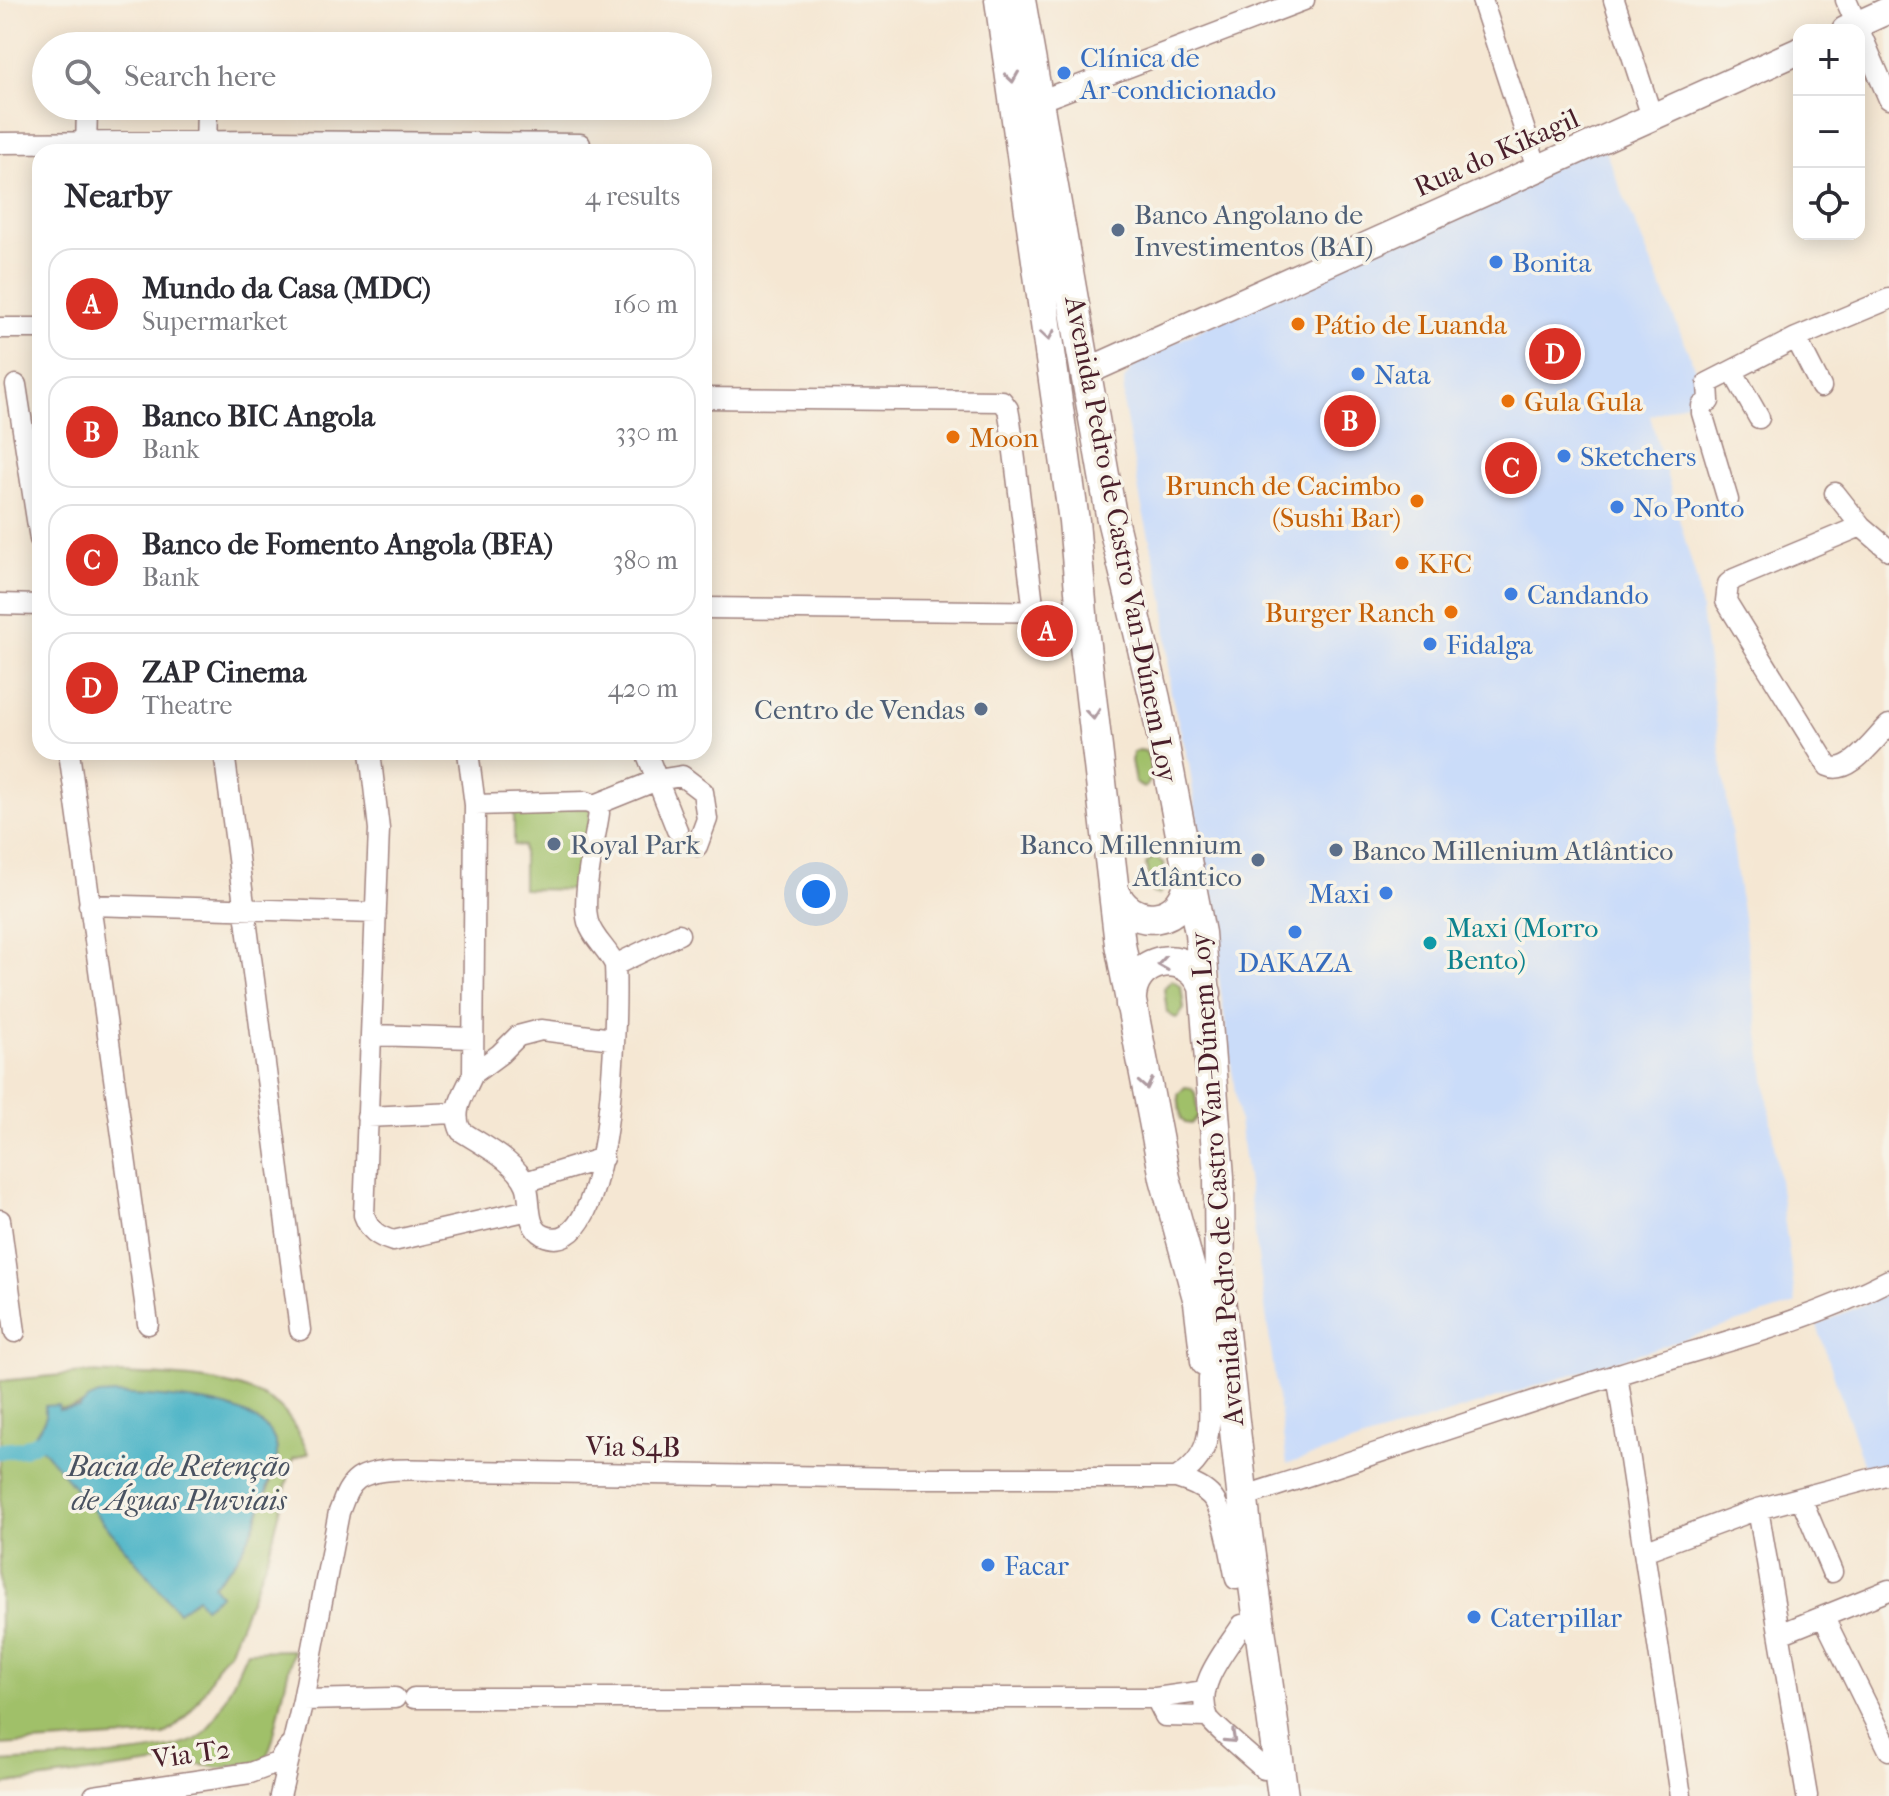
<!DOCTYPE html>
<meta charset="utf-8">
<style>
:root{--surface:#fff;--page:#f2f2f3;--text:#2b2b33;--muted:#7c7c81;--line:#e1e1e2;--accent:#d93025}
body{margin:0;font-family:"IM FELL French Canon",serif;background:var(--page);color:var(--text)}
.controls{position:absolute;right:24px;top:24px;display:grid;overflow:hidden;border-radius:16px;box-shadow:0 4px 20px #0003}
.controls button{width:72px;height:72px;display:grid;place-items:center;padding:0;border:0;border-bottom:2px solid var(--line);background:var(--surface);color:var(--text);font:40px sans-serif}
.you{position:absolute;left:816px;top:894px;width:28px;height:28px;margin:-20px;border:6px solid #fff;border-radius:50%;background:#1a73e8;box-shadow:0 0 0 12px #1a73e833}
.badge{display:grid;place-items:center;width:52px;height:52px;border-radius:50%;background:var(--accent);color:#fff;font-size:26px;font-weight:700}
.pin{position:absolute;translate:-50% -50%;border:4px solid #fff;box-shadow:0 2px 8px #0006}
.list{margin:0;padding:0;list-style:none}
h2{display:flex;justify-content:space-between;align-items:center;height:104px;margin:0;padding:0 32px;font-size:34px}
h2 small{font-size:26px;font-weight:400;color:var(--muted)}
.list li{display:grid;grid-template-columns:52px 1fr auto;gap:24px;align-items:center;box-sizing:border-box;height:112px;margin:0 16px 16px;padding:0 16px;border:2px solid var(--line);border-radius:24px}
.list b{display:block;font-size:30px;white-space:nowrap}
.list p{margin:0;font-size:26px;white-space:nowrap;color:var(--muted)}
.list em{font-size:26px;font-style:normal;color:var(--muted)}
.icon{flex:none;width:44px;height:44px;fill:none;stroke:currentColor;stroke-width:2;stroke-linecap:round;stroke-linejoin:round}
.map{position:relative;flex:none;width:1889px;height:1796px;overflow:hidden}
.search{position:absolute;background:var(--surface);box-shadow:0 4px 20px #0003;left:32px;top:32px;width:680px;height:88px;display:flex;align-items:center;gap:20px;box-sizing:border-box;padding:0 28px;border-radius:44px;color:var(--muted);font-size:30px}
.panel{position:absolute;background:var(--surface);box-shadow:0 4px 20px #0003;left:32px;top:144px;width:680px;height:616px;border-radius:24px}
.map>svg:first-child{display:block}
</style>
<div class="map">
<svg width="1889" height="1796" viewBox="0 0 1889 1796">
<rect width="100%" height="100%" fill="#f7f3e8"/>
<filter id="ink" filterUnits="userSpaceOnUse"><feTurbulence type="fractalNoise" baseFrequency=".0125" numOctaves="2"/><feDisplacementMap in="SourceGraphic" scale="16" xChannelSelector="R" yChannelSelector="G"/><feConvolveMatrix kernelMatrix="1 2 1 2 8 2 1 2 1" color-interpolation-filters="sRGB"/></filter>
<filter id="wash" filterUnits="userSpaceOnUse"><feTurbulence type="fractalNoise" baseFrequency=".006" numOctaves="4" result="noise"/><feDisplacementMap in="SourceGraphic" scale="32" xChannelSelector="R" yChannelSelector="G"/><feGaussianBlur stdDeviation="1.8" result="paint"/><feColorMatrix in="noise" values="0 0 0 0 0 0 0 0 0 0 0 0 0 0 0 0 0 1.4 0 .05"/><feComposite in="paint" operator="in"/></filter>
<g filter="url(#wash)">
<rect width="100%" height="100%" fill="#f5e7d3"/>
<path fill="#cadcf9" d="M 1601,141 L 1706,395 L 1650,416 L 1697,582 L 1796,1304 L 1287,1464 L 1189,763 L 1170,690 L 1165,603 L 1141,503 L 1124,407 L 1124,380 L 1139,359 Z
M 1889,1293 L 1889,1467 L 1866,1472 L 1817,1325 Z"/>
<path fill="#a0c069" stroke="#75704a" stroke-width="2" fill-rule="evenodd" d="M 1139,750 L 1145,751 C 1152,760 1155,781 1144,788 L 1135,783 L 1131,760 L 1134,752 Z
M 514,807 L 590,808 L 589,890 L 523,889 L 523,846 L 514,845 Z
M 1154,857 L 1164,863 L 1167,886 L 1159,894 L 1153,893 L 1150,889 L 1146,864 Z
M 1172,980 L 1181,986 L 1184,1009 L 1177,1018 L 1171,1016 L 1167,1012 L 1164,988 Z
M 1185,1087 L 1191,1088 L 1195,1093 L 1198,1116 L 1191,1124 L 1185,1123 L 1181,1119 L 1178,1094 Z
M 84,1373 C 139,1376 234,1371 278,1406 C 292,1418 300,1437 309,1453 L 293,1459 L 269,1553 L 229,1652 C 217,1661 212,1678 204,1691 C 194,1709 182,1723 164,1735 L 0,1745 L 0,1381 ZM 116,1394 L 257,1420 C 265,1427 273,1434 276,1444 C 282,1466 251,1537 238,1557 C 232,1567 221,1576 213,1585 L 220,1595 L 197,1598 L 178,1612 L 34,1438 L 45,1419 L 45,1406 C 80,1416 83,1397 116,1394 Z
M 293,1650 L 273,1739 L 267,1756 L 259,1762 L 221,1768 L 175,1761 L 0,1785 L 0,1762 C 43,1759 169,1758 200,1737 C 215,1726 238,1670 247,1651 Z"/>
<path fill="#47b2c6" stroke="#486878" stroke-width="2" d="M 116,1394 C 156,1397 259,1397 275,1442 C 281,1457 272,1474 267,1489 C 260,1512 251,1537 238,1557 C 232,1567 221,1576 213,1585 L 220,1595 L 204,1607 L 197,1598 L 178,1612 L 33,1438 L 45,1419 L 45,1406 L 58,1405 L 59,1410 L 79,1408 L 87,1400 L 99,1395 Z"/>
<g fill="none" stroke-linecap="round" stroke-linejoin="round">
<path stroke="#47b2c6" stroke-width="16" d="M 0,1451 L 22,1449 L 37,1442"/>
</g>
</g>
<g filter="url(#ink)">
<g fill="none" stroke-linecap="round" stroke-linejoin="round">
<defs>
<path id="minor" d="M 1482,0 L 1537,168
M 1614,0 L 1652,117
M 1846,0 L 1889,99
M 1039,101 L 1304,0
M 0,143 L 271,141 L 580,144 L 580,152
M 86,152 L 87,106
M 206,152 L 207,106
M 0,328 L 40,328
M 1796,338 L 1821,387
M 1733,372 L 1759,418
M 16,385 L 40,539
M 704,398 L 1002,401 L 1008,409 L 1010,420 L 1034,612
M 1835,493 L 1861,526 L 1889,550
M 1728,500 L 1702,413 L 1702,406 L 1709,401 L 1708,383 L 1796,338 L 1889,299
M 1861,526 L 1734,579 L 1728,584 L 1726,601 L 1828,766 C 1850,776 1874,739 1889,725
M 0,604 L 40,605
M 704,608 L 1083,612
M 69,752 L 148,1324
M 224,752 L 300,1330
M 370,752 L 379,829 L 364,1215 C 370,1231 377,1236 393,1241 L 529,1210
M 468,752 L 475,805 L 473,1074 C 464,1094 451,1111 461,1131 C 482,1145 516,1161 526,1185 C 532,1199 525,1226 543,1235 C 615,1268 617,1004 615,965 C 608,949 593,939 588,922 C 581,896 595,841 599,813 L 595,805
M 646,752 L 677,830
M 475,805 L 586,802 L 595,805 L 657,780 L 682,776 L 703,792 L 707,819 L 697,846
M 89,905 L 376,913
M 615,965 L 679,934
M 371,1035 L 473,1038
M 473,1074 L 500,1054 L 518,1036 L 541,1030 L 613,1039
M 367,1117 L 455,1113
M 525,1182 L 603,1158
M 0,1220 L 15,1332
M 1617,1374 L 1681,1796
M 1176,1478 C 1218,1453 1208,1420 1209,1378
M 1242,1497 C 1368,1457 1493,1413 1619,1374 C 1710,1345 1804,1324 1889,1280
M 1801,1498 L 1832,1572
M 1758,1509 L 1807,1796
M 1644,1551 L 1758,1509 L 1889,1474
M 1824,1618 L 1889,1750
M 1242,1625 C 1227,1649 1193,1686 1208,1717 C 1212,1725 1255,1760 1264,1769
M 1780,1634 L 1889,1590
M 414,1698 L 1156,1698 L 1205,1691
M 1156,1698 L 1165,1716 L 1208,1717
M 303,1700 L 395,1698
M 94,1796 L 250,1773 L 277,1763 L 289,1747
M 280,1796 L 303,1700 L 339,1512 C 344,1500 347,1487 358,1479 C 380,1464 437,1471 464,1471 L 907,1478 L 1176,1478 C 1188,1482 1201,1486 1210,1495 C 1225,1509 1231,1558 1236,1579"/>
<path id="major" d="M 1845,30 L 1889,10
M 1088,371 L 1799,51"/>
<path id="highway" d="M 1000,0 L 1074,521 L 1084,637 L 1120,944 L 1165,1178 L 1199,1302 L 1206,1361
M 1020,0 L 1111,515 L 1155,699 L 1200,933 L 1219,1177 L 1220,1298 L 1246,1527 L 1283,1796
M 1113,887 C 1127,934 1190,925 1189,875
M 1131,1005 C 1127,955 1193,944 1206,993"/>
</defs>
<use href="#minor" stroke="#a0837f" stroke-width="23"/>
<use href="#major" stroke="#a0837f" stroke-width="29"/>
<use href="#highway" stroke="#a0837f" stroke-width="33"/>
<use href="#minor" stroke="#fff" stroke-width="20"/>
<use href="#major" stroke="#fff" stroke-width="26"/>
<use href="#highway" stroke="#fff" stroke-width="30"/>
</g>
<defs><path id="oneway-chevron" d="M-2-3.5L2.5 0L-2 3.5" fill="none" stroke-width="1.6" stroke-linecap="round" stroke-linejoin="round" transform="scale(2)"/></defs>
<g stroke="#ae9aa0">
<use href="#oneway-chevron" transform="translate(1012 77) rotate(82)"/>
<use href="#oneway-chevron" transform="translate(1048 335) rotate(82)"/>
<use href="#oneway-chevron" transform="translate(1093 714) rotate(84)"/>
<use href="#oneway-chevron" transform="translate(1163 964) rotate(171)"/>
<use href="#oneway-chevron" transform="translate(1146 1084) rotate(79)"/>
<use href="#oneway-chevron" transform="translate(1231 1738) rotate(43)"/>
</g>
</g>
<g fill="#3f7fe0" stroke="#f7f3e8" stroke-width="3">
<circle cx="1064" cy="73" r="8"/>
<circle cx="1496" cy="262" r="8"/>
<circle cx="1358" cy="374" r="8"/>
<circle cx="1564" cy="456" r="8"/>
<circle cx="1617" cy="507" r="8"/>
<circle cx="1511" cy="594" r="8"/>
<circle cx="1430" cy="644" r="8"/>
<circle cx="1386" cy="893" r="8"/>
<circle cx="1295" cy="932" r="8"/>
<circle cx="988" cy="1565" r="8"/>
<circle cx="1474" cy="1617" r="8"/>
</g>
<g fill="#5c6f8a" stroke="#f7f3e8" stroke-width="3">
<circle cx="1118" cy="230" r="8"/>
<circle cx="981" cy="709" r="8"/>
<circle cx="554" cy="844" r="8"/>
<circle cx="1336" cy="850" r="8"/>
<circle cx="1258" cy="860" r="8"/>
</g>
<g fill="#e8710a" stroke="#f7f3e8" stroke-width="3">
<circle cx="1298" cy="324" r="8"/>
<circle cx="1508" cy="401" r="8"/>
<circle cx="953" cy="437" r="8"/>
<circle cx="1417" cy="501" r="8"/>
<circle cx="1402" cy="563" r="8"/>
<circle cx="1451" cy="612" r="8"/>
</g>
<circle fill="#0f9aa8" stroke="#f7f3e8" stroke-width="3" cx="1430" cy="943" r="8"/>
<g text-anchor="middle" stroke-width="7" stroke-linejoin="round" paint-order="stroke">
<g font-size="28" fill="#366cbe" stroke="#f7f3e8" text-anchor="start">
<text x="1080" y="67">Clínica de<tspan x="1080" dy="32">Ar-condicionado</tspan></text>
<text x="1512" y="272">Bonita</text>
<text x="1374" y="384">Nata</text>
<text x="1580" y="466">Sketchers</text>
<text x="1633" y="517">No Ponto</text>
<text x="1527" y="604">Candando</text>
<text x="1446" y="654">Fidalga</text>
<text x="1370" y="903" text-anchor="end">Maxi</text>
<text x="1295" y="972" text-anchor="middle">DAKAZA</text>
<text x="1004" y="1575">Facar</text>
<text x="1490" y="1627">Caterpillar</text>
</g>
<g font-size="28" fill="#4a1f2b" stroke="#f7f3e8">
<text transform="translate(1496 152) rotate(-24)" y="10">Rua do Kikagil</text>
<text transform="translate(1122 539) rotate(79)" y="10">Avenida Pedro de Castro Van-Dúnem Loy</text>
<text transform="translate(1216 1179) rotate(-94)" y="10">Avenida Pedro de Castro Van-Dúnem Loy</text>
<text transform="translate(633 1446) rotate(1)" y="10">Via S4B</text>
<text transform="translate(191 1753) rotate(-8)" y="10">Via T2</text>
</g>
<g font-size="28" fill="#4e5e75" stroke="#f7f3e8" text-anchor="start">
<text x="1134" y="224">Banco Angolano de<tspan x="1134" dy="32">Investimentos (BAI)</tspan></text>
<text x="965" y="719" text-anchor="end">Centro de Vendas</text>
<text x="570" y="854">Royal Park</text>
<text x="1242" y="854" text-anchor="end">Banco Millennium<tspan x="1242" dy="32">Atlântico</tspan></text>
<text x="1352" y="860">Banco Millenium Atlântico</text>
</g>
<g font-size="28" fill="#c56008" stroke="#f7f3e8" text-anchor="start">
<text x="1314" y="334">Pátio de Luanda</text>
<text x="1524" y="411">Gula Gula</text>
<text x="969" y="447">Moon</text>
<text x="1401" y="495" text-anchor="end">Brunch de Cacimbo<tspan x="1401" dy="32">(Sushi Bar)</tspan></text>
<text x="1418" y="573">KFC</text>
<text x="1435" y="622" text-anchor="end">Burger Ranch</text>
</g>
<g font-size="28" fill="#0d838f" stroke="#f7f3e8" text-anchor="start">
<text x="1446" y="937">Maxi (Morro<tspan x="1446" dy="32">Bento)</tspan></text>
</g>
<g font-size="30" font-style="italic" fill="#495261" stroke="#f7f3e8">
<text x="179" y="1476">Bacia de Retenção<tspan x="179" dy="34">de Águas Pluviais</tspan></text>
</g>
</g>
</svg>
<div class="controls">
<button>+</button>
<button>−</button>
<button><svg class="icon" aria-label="locate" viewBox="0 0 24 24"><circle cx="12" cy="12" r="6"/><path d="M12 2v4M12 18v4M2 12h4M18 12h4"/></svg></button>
</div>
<div class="you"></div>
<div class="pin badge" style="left:1047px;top:631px">A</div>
<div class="pin badge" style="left:1350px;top:421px">B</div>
<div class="pin badge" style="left:1511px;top:468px">C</div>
<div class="pin badge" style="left:1555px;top:354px">D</div>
<div class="search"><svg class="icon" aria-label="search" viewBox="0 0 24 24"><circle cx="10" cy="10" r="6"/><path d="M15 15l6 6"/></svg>Search here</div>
<section class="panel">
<h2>Nearby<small>4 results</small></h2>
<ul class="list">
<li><span class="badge">A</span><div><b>Mundo da Casa (MDC)</b><p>Supermarket</p></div><em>160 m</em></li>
<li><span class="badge">B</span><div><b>Banco BIC Angola</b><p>Bank</p></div><em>330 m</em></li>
<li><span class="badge">C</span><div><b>Banco de Fomento Angola (BFA)</b><p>Bank</p></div><em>380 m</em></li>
<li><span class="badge">D</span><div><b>ZAP Cinema</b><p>Theatre</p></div><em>420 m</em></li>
</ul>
</section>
</div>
